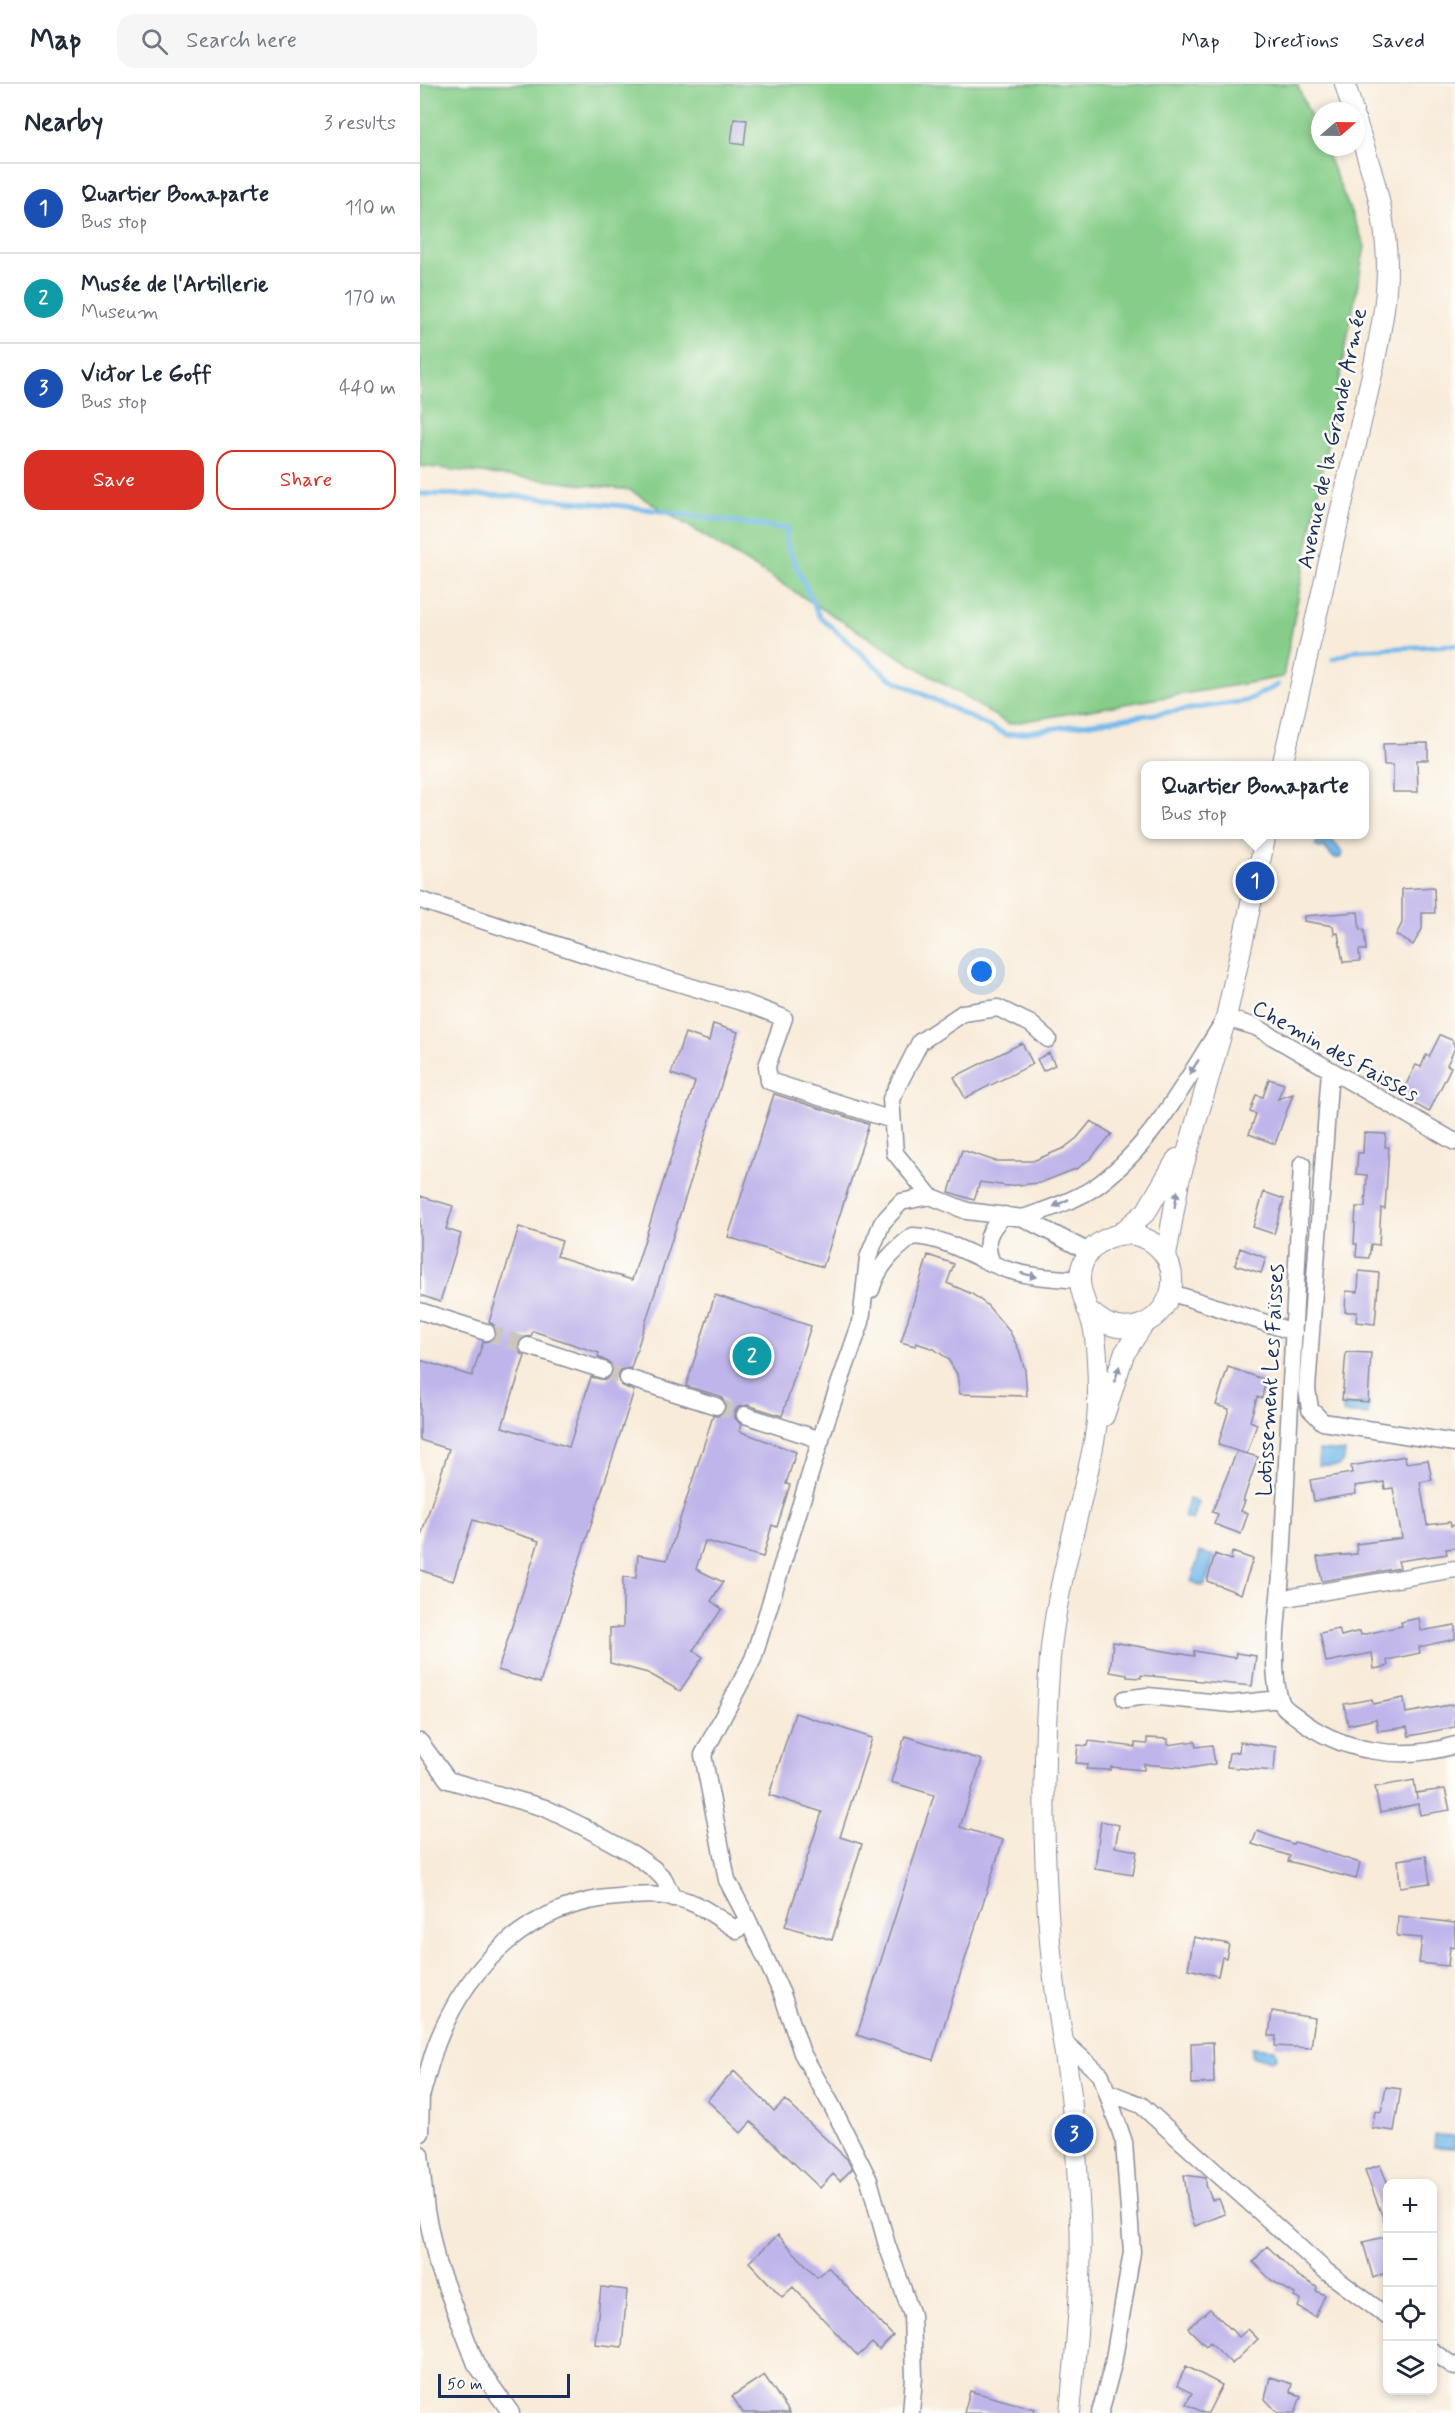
<!DOCTYPE html>
<meta charset="utf-8">
<style>
:root{--surface:#fff;--page:#f6f6f7;--text:#1f2937;--muted:#747a83;--line:#e0e1e3;--accent:#d93025}
body{margin:0;font-family:Mynerve,sans-serif;background:var(--page);color:var(--text)}
.controls{position:absolute;right:18px;bottom:18px;display:grid;overflow:hidden;border-radius:12px;box-shadow:0 3px 9px #0003}
.controls button{width:54px;height:54px;display:grid;place-items:center;padding:0;border:0;border-bottom:2px solid var(--line);background:var(--surface);color:var(--text);font:30px sans-serif}
.compass{position:absolute;left:891px;top:18px;width:54px;height:54px;border-radius:50%;background:var(--surface);box-shadow:0 3px 9px #0003;rotate:70deg}
.scale{position:absolute;left:18px;bottom:15px;width:132px;box-sizing:border-box;padding-left:6px;border:3px solid #1b2f5e;border-top:0;font-size:16px;line-height:21px;white-space:nowrap;color:#1b2f5e;-webkit-text-stroke:4px #fdfcf7;paint-order:stroke}
.you{position:absolute;left:562px;top:888px;width:21px;height:21px;margin:-15px;border:4px solid #fff;border-radius:50%;background:#1a73e8;box-shadow:0 0 0 9px #1a73e833}
.badge{display:grid;place-items:center;width:39px;height:39px;border-radius:50%;background:var(--accent);color:#fff;font-size:20px;font-weight:700}
.pin{position:absolute;translate:-50% -50%;border:3px solid #fff;box-shadow:0 2px 6px #0006}
.popup{position:absolute;left:721px;top:677px;width:228px;height:78px;box-sizing:border-box;display:grid;place-content:center;border-radius:12px;background:var(--surface);filter:drop-shadow(0 2px 4px #0005);font-size:20px;white-space:nowrap;color:var(--muted)}
.popup b{font-size:22px;color:var(--text)}
.popup::after{content:'';position:absolute;left:50%;top:100%;margin-left:-12px;border:12px solid transparent;border-top-color:var(--surface)}
.list{margin:0;padding:0;list-style:none}
h2{display:flex;justify-content:space-between;align-items:center;height:78px;margin:0;padding:0 24px;font-size:26px}
h2 small{font-size:20px;font-weight:400;color:var(--muted)}
.list li{display:grid;grid-template-columns:39px 1fr auto;gap:18px;align-items:center;box-sizing:border-box;height:90px;padding:0 24px;border-top:2px solid var(--line)}
.list b{display:block;font-size:22px;white-space:nowrap}
.list p{margin:0;font-size:20px;white-space:nowrap;color:var(--muted)}
.list em{font-size:20px;font-style:normal;color:var(--muted)}
.actions{display:flex;gap:12px;padding:18px 24px}
.actions a{flex:1;padding:14px 0;border:2px solid var(--accent);border-radius:18px;text-align:center;font-size:21px;color:var(--accent)}
.actions .main{background:var(--accent);color:#fff}
.icon{flex:none;width:33px;height:33px;fill:none;stroke:currentColor;stroke-width:2;stroke-linecap:round;stroke-linejoin:round}
.map{position:relative;flex:none;width:1035px;height:2329px;overflow:hidden}
header{display:flex;align-items:center;gap:36px;box-sizing:border-box;height:84px;padding:0 30px;background:var(--surface);border-bottom:2px solid var(--line)}
header strong{font-size:28px}
nav{display:flex;gap:33px;margin-inline-start:auto;font-size:21px}
.search{width:420px;height:54px;background:var(--page);display:flex;align-items:center;gap:15px;box-sizing:border-box;padding:0 21px;border-radius:18px;color:var(--muted);font-size:22px}
main{display:flex}
aside{flex:1;background:var(--surface)}
.map>svg:first-child{display:block}
</style>
<header>
<strong>Map</strong>
<div class="search"><svg class="icon" aria-label="search" viewBox="0 0 24 24"><circle cx="10" cy="10" r="6"/><path d="M15 15l6 6"/></svg>Search here</div>
<nav><a>Map</a><a>Directions</a><a>Saved</a></nav>
</header>
<main>
<aside>
<h2>Nearby<small>3 results</small></h2>
<ul class="list">
<li><span class="badge" style="background:#1a4fb4">1</span><div><b>Quartier Bonaparte</b><p>Bus stop</p></div><em>110 m</em></li>
<li><span class="badge" style="background:#0f9aa8">2</span><div><b>Musée de l'Artillerie</b><p>Museum</p></div><em>170 m</em></li>
<li><span class="badge" style="background:#1a4fb4">3</span><div><b>Victor Le Goff</b><p>Bus stop</p></div><em>440 m</em></li>
</ul>
<div class="actions"><a class="main">Save</a><a>Share</a></div>
</aside>
<div class="map">
<svg width="1035" height="2329" viewBox="0 0 1035 2329">
<rect width="100%" height="100%" fill="#fdfcf7"/>
<filter id="ink" filterUnits="userSpaceOnUse"><feTurbulence type="fractalNoise" baseFrequency=".0167" numOctaves="2"/><feDisplacementMap in="SourceGraphic" scale="12" xChannelSelector="R" yChannelSelector="G"/><feConvolveMatrix kernelMatrix="1 2 1 2 8 2 1 2 1" color-interpolation-filters="sRGB"/></filter>
<filter id="wash" filterUnits="userSpaceOnUse"><feTurbulence type="fractalNoise" baseFrequency=".008" numOctaves="4" result="noise"/><feDisplacementMap in="SourceGraphic" scale="24" xChannelSelector="R" yChannelSelector="G"/><feGaussianBlur stdDeviation="1.35" result="paint"/><feColorMatrix in="noise" values="0 0 0 0 0 0 0 0 0 0 0 0 0 0 0 0 0 1.4 0 .05"/><feComposite in="paint" operator="in"/></filter>
<g filter="url(#wash)">
<rect width="100%" height="100%" fill="#f8ebd9"/>
<path fill="#85cd88" stroke="#507e73" stroke-width="1.5" d="M 0,0 L 877,0 L 900,55 L 900,63 L 904,63 L 945,162 L 863,593 L 588,640 L 210,406 L 0,382 Z"/>
<path fill="#74baeb" stroke="#4874a4" stroke-width="1.5" d="M 907,755 L 911,755 L 923,769 L 920,774 L 914,774 L 904,763 L 899,764 L 895,761 L 898,756 L 904,758 Z
M 939,1318 L 949,1319 L 948,1331 L 923,1329 L 923,1320 L 935,1321 Z
M 899,1366 L 925,1368 L 924,1376 L 918,1382 L 898,1381 Z
M 769,1415 L 778,1418 L 772,1436 L 764,1433 Z
M 780,1468 L 794,1472 L 784,1502 L 771,1498 Z
M 832,1963 L 855,1965 L 857,1972 L 853,1976 L 832,1973 Z
M 1015,2051 L 1035,2052 L 1035,2064 L 1014,2063 Z"/>
<g fill="none" stroke-linecap="round" stroke-linejoin="round">
<path stroke="#74baeb" stroke-width="5" d="M 0,410 L 96,412 L 204,422 L 358,444
M 362,444 L 367,444 L 366,459 L 399,532 L 468,593 L 587,651 L 826,617 L 858,601
M 913,575 L 937,566 L 1035,561"/>
</g>
<g id="blocks">
<path fill="#bfb5ea" fill-rule="evenodd" d="M 314,35 L 327,36 L 324,61 L 311,59 Z
M 1008,659 L 1008,676 L 997,676 L 998,708 L 973,708 L 973,681 L 964,681 L 963,660 Z
M 1014,803 L 1015,829 L 1002,829 L 1002,845 L 993,861 L 976,851 L 982,839 L 982,805 Z
M 938,828 L 940,846 L 944,845 L 946,866 L 939,866 L 940,877 L 923,878 L 918,849 L 914,850 L 913,842 L 884,837 L 884,832 Z
M 293,940 L 318,948 L 211,1284 L 201,1286 L 198,1291 L 201,1301 L 214,1307 L 120,1599 L 78,1586 L 119,1457 L 53,1436 L 33,1497 L 0,1486 L 0,1455 L 29,1365 L 0,1356 L 0,1276 L 52,1292 L 63,1258 L 73,1256 L 76,1251 L 74,1241 L 69,1238 L 99,1143 L 142,1157 L 137,1172 L 212,1196 L 275,998 L 251,990 L 265,949 L 289,957 ZM 113,1247 L 179,1269 L 178,1273 L 190,1279 L 193,1283 L 193,1290 L 186,1296 L 171,1293 L 149,1363 L 82,1343 L 105,1272 L 100,1269 L 98,1259 L 101,1254 L 111,1252 Z
M 1020,951 L 1032,956 L 1035,964 L 1027,981 L 1031,983 L 1009,1028 L 980,1012 L 996,981 L 1001,983 L 1006,971 L 1009,973 Z
M 602,959 L 613,980 L 545,1014 L 534,993 Z
M 629,969 L 635,981 L 623,987 L 617,975 Z
M 849,995 L 864,1000 L 858,1015 L 873,1010 L 855,1060 L 829,1050 L 836,1030 L 830,1028 L 836,1011 L 843,1013 Z
M 354,1010 L 449,1040 L 403,1183 L 308,1153 Z
M 671,1037 L 692,1050 L 671,1074 L 658,1084 L 620,1099 L 587,1102 L 560,1098 L 554,1116 L 529,1108 L 542,1066 L 575,1077 L 613,1077 L 644,1064 L 657,1054 Z
M 944,1049 L 966,1050 L 965,1063 L 969,1063 L 965,1125 L 961,1124 L 959,1161 L 951,1160 L 949,1174 L 936,1173 L 937,1160 L 934,1160 L 936,1123 L 945,1123 L 947,1091 L 936,1090 L 938,1069 L 943,1069 Z
M 844,1108 L 864,1115 L 854,1150 L 833,1143 Z
M 0,1112 L 33,1122 L 26,1145 L 41,1150 L 20,1218 L 0,1211 Z
M 820,1164 L 846,1174 L 841,1189 L 815,1181 Z
M 508,1171 L 534,1180 L 527,1199 L 552,1210 L 567,1221 L 590,1248 L 599,1266 L 605,1286 L 607,1312 L 540,1310 L 537,1290 L 528,1275 L 514,1265 L 496,1259 L 495,1262 L 481,1258 Z
M 939,1187 L 959,1189 L 955,1240 L 936,1238 L 937,1228 L 925,1228 L 926,1207 L 938,1208 Z
M 295,1211 L 391,1242 L 362,1332 L 328,1321 L 318,1323 L 315,1327 L 315,1334 L 321,1341 L 319,1347 L 376,1368 L 366,1400 L 370,1401 L 357,1443 L 352,1441 L 343,1473 L 285,1457 L 276,1485 L 303,1498 L 291,1517 L 302,1525 L 273,1566 L 283,1573 L 260,1607 L 228,1589 L 190,1579 L 190,1544 L 203,1543 L 203,1493 L 216,1494 L 218,1471 L 247,1476 L 293,1332 L 299,1332 L 306,1326 L 306,1319 L 300,1312 L 266,1302 Z
M 926,1268 L 951,1269 L 948,1318 L 922,1316 Z
M 808,1283 L 846,1296 L 842,1314 L 837,1313 L 830,1337 L 837,1340 L 827,1370 L 798,1361 L 809,1325 L 796,1321 Z
M 817,1367 L 838,1373 L 823,1417 L 825,1417 L 821,1427 L 828,1429 L 821,1450 L 794,1440 L 798,1430 L 792,1428 Z
M 985,1372 L 986,1379 L 1008,1376 L 1012,1396 L 1000,1398 L 1007,1441 L 1030,1438 L 1031,1442 L 1035,1441 L 1035,1464 L 1026,1465 L 1027,1470 L 978,1477 L 980,1484 L 902,1497 L 897,1473 L 937,1470 L 936,1460 L 982,1454 L 973,1404 L 965,1405 L 964,1398 L 935,1402 L 936,1410 L 894,1417 L 890,1396 L 932,1389 L 931,1382 Z
M 812,1468 L 833,1475 L 821,1510 L 787,1497 L 795,1470 L 811,1476 Z
M 999,1534 L 1001,1547 L 1035,1541 L 1035,1555 L 999,1563 L 1000,1569 L 967,1576 L 968,1582 L 954,1585 L 952,1569 L 906,1578 L 900,1549 L 919,1545 L 921,1552 L 940,1547 L 941,1551 L 982,1542 L 981,1538 Z
M 693,1558 L 774,1572 L 774,1567 L 815,1574 L 816,1569 L 836,1572 L 832,1602 L 721,1591 L 721,1594 L 707,1593 L 707,1591 L 690,1588 Z
M 984,1614 L 986,1629 L 1035,1620 L 1035,1643 L 989,1652 L 987,1643 L 958,1647 L 956,1635 L 928,1641 L 924,1620 L 952,1615 L 953,1620 Z
M 375,1629 L 452,1654 L 420,1753 L 442,1760 L 412,1856 L 365,1842 L 402,1728 L 349,1711 Z
M 485,1652 L 562,1676 L 540,1743 L 583,1756 L 513,1976 L 437,1951 L 514,1711 L 471,1698 Z
M 727,1654 L 748,1655 L 748,1661 L 775,1657 L 776,1663 L 792,1661 L 795,1680 L 770,1684 L 724,1680 L 724,1686 L 691,1683 L 691,1686 L 666,1685 L 668,1680 L 656,1679 L 658,1661 L 668,1662 L 669,1657 L 715,1663 L 715,1659 L 727,1660 Z
M 820,1658 L 856,1663 L 854,1687 L 807,1683 L 809,1669 L 819,1668 Z
M 994,1696 L 997,1715 L 996,1709 L 1025,1705 L 1030,1726 L 1000,1731 L 998,1720 L 960,1728 L 955,1703 Z
M 681,1737 L 699,1741 L 695,1763 L 717,1767 L 713,1791 L 675,1785 Z
M 837,1747 L 873,1760 L 874,1758 L 882,1760 L 940,1779 L 936,1795 L 868,1777 L 870,1772 L 832,1760 Z
M 1006,1772 L 1010,1799 L 980,1803 L 978,1776 Z
M 978,1832 L 1035,1839 L 1035,1864 L 1030,1863 L 1028,1882 L 999,1879 L 1002,1854 L 977,1852 Z
M 774,1853 L 809,1860 L 806,1874 L 802,1873 L 798,1892 L 768,1885 Z
M 852,1927 L 895,1934 L 891,1964 L 855,1962 L 856,1952 L 849,1952 Z
M 793,1958 L 794,1999 L 772,2000 L 771,1959 Z
M 314,1987 L 354,2027 L 365,2016 L 427,2075 L 432,2085 L 420,2097 L 413,2090 L 400,2104 L 331,2038 L 321,2049 L 287,2016 Z
M 966,2003 L 981,2005 L 974,2047 L 952,2044 L 955,2027 L 961,2028 Z
M 960,2081 L 968,2100 L 966,2142 L 945,2086 Z
M 764,2091 L 786,2094 L 786,2101 L 792,2116 L 799,2115 L 805,2130 L 775,2142 L 769,2127 Z
M 358,2151 L 397,2193 L 408,2183 L 473,2252 L 459,2266 L 452,2259 L 438,2272 L 373,2203 L 362,2213 L 329,2178 Z
M 968,2152 L 968,2188 L 953,2194 L 943,2158 Z
M 847,2162 L 878,2192 L 897,2203 L 896,2207 L 905,2211 L 895,2233 L 878,2223 L 881,2216 L 874,2213 L 875,2210 L 851,2196 L 833,2178 Z
M 181,2203 L 207,2206 L 202,2263 L 175,2260 Z
M 790,2225 L 819,2253 L 828,2245 L 838,2255 L 812,2280 L 790,2258 L 786,2262 L 768,2244 Z
M 766,2282 L 802,2301 L 788,2329 L 784,2329 L 766,2320 L 772,2309 L 757,2302 Z
M 344,2291 L 370,2329 L 323,2329 L 312,2312 Z
M 850,2293 L 872,2300 L 870,2308 L 881,2312 L 875,2329 L 858,2329 L 845,2315 Z
M 550,2307 L 615,2325 L 614,2329 L 544,2329 Z"/>
</g>
</g>
<g filter="url(#ink)">
<use href="#blocks" fill-opacity="0" stroke="#8a8d9c" stroke-width="1.5"/>
<g fill="none" stroke-linecap="round" stroke-linejoin="round">
<path stroke="#ccc5c0" stroke-width="16" stroke-dasharray="16 8" stroke-linecap="butt" d="M 66,1248 L 108,1262
M 183,1286 L 208,1294
M 296,1322 L 325,1331"/>
<defs>
<path id="minor" d="M 0,816 L 189,878 L 328,920 L 364,934 L 347,982 L 349,997 L 472,1036
M 628,955 L 611,940 L 578,924 L 543,929 L 500,958 L 471,1015 L 475,1069 L 510,1112 L 547,1127 L 603,1134 L 669,1168
M 910,986 L 887,1305 L 890,1325 L 903,1338 L 1035,1359
M 882,1080 C 875,1213 869,1345 862,1478 C 860,1514 848,1586 861,1618 C 863,1624 872,1629 877,1633 C 920,1668 982,1678 1035,1661
M 603,1134 C 626,1126 659,1115 678,1101 C 735,1059 769,991 806,934 L 836,943 L 1035,1058
M 572,1179 C 563,1158 568,1146 585,1131
M 451,1206 C 458,1182 473,1167 493,1152 C 528,1154 553,1173 585,1185 C 609,1193 634,1194 659,1196
M 752,1209 L 874,1248
M 0,1227 L 66,1248
M 108,1262 L 183,1286
M 208,1294 L 296,1322
M 325,1331 L 401,1356
M 860,1515 L 1035,1485
M 705,1615 L 727,1612 L 812,1620 L 860,1615
M 0,1658 L 28,1696 L 125,1724 L 160,1741 L 213,1770 L 234,1785 L 244,1795 L 253,1814
M 327,1834 L 362,1910 L 382,1969 L 412,2022 L 449,2096 L 467,2161 L 492,2231 L 494,2293 L 491,2329
M 644,1958 L 681,1991 L 704,2058 L 712,2168 L 693,2280 L 680,2329
M 687,2008 L 721,2021 L 907,2188 L 968,2233
M 0,2016 C 6,1997 10,1977 17,1959 C 47,1881 112,1818 198,1813 C 222,1811 246,1809 270,1818 C 286,1824 302,1837 317,1846 L 327,1834 L 307,1796 L 283,1671 L 333,1575 L 407,1335 L 441,1238 L 448,1174 L 462,1139 L 481,1118 L 510,1112
M 0,2049 L 1,2011
M 0,2070 L 6,2127 L 17,2179 L 56,2280 L 91,2329
M 1012,2267 L 1035,2283"/>
<path id="tertiary" d="M 925,0 L 933,27
M 862,682 L 953,286 C 961,246 970,204 966,162 C 963,119 949,78 936,37
M 700,1150 L 726,1128 L 757,1075
M 746,1172 L 759,1097 L 806,934 L 846,750
M 684,1332 L 704,1270 L 723,1241
M 650,2329 C 656,2263 663,2197 660,2131 C 658,2091 655,2051 651,2011 C 644,1960 634,1908 630,1857 C 622,1762 623,1668 630,1574 C 635,1517 650,1463 663,1408 C 670,1377 678,1348 678,1317 C 678,1293 678,1270 674,1247 C 670,1223 653,1203 663,1179 C 677,1146 722,1140 743,1169 C 770,1205 733,1256 690,1241 C 681,1237 674,1231 667,1225"/>
</defs>
<use href="#minor" stroke="#8a8d9c" stroke-width="19"/>
<use href="#tertiary" stroke="#8a8d9c" stroke-width="22"/>
<use href="#minor" stroke="#fff" stroke-width="16"/>
<use href="#tertiary" stroke="#fff" stroke-width="20"/>
</g>
<defs><path id="oneway-solid" d="M-6-.8H1V-3.2L6.5 0L1 3.2V.8H-6Z" transform="scale(1.5)"/></defs>
<g fill="#8d97ae">
<use href="#oneway-solid" transform="translate(774 983) rotate(123)"/>
<use href="#oneway-solid" transform="translate(756 1115) rotate(-80)"/>
<use href="#oneway-solid" transform="translate(641 1119) rotate(154)"/>
<use href="#oneway-solid" transform="translate(609 1191) rotate(14)"/>
<use href="#oneway-solid" transform="translate(697 1290) rotate(-73)"/>
</g>
</g>
<g text-anchor="middle" stroke-width="5" stroke-linejoin="round" paint-order="stroke">
<g font-size="22" fill="#1b2f5e" stroke="#fdfcf7">
<text transform="translate(911 354) rotate(-78)" y="8">Avenue de la Grande Armée</text>
<text transform="translate(916 966) rotate(29)" y="8">Chemin des Faisses</text>
<text transform="translate(849 1296) rotate(-87)" y="8">Lotissement Les Faïsses</text>
</g>
</g>
</svg>
<div class="controls">
<button>+</button>
<button>−</button>
<button><svg class="icon" aria-label="locate" viewBox="0 0 24 24"><circle cx="12" cy="12" r="6"/><path d="M12 2v4M12 18v4M2 12h4M18 12h4"/></svg></button>
<button><svg class="icon" aria-label="layers" viewBox="0 0 24 24"><path d="M12 4l9 5-9 5-9-5zM3 14l9 5 9-5"/></svg></button>
</div>
<svg class="compass" viewBox="-18 -18 36 36"><path d="M0-13l5 13h-10z" fill="#e53935"/><path d="M0 13l5-13h-10z" fill="#747a83"/></svg>
<div class="scale">50 m</div>
<div class="you"></div>
<div class="pin badge" style="left:835px;top:797px;background:#1a4fb4">1</div>
<div class="popup"><b>Quartier Bonaparte</b>Bus stop</div>
<div class="pin badge" style="left:332px;top:1272px;background:#0f9aa8">2</div>
<div class="pin badge" style="left:654px;top:2050px;background:#1a4fb4">3</div>
</div>
</main>
